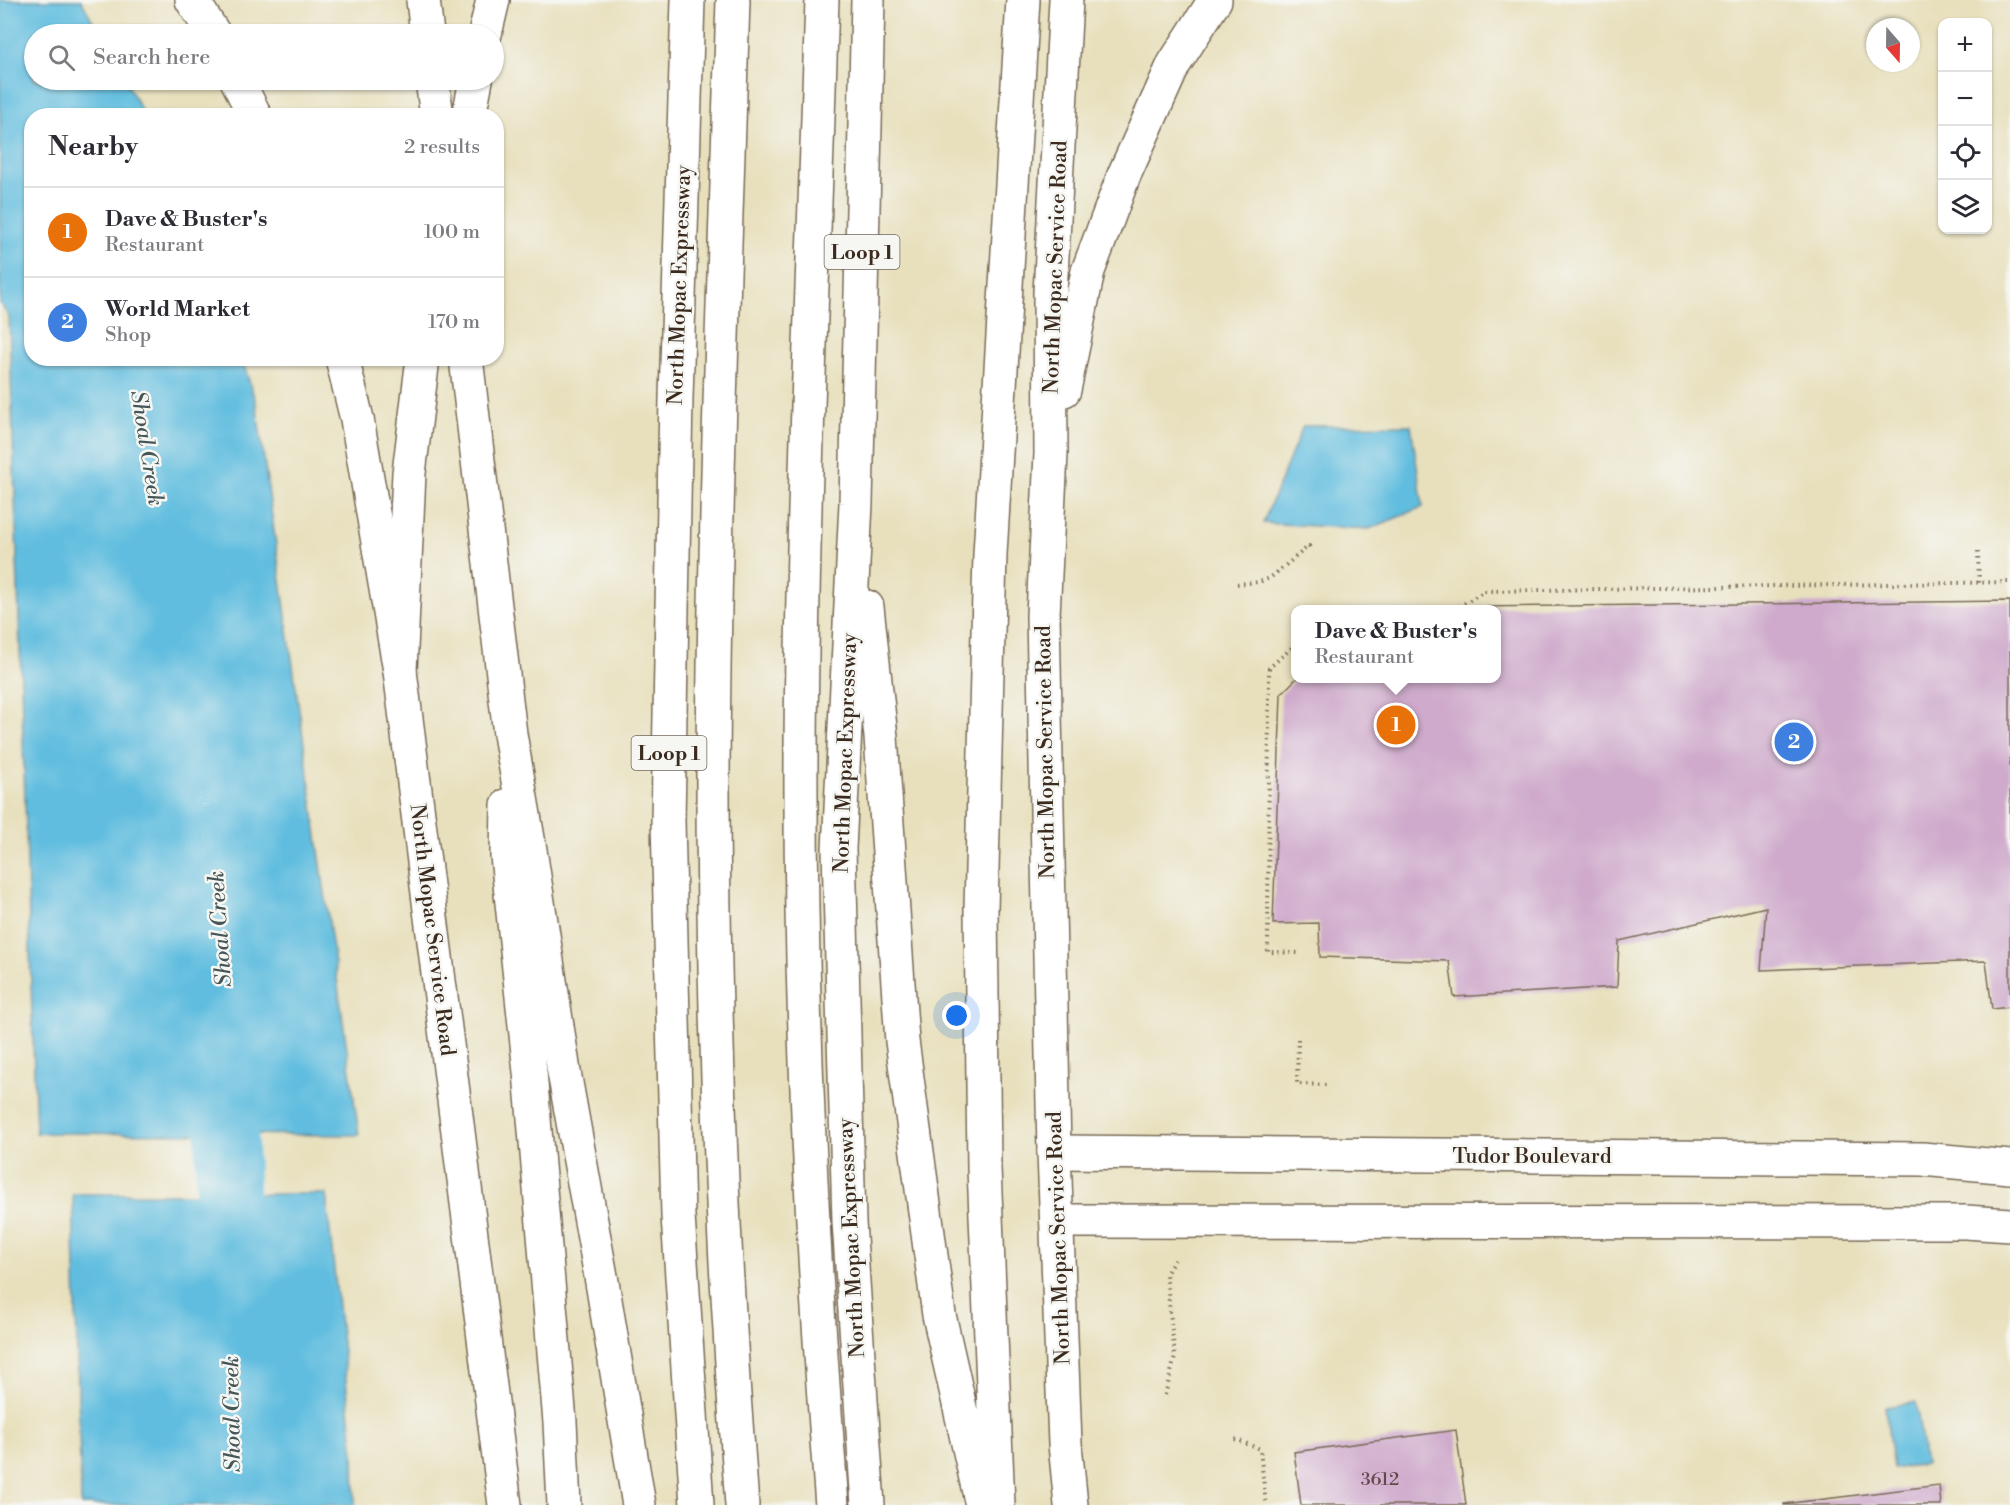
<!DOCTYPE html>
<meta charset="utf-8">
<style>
:root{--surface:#fff;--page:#f2f2f3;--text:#2b2b33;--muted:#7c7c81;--line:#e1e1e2;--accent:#111827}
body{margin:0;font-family:"Libre Bodoni",serif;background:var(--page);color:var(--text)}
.controls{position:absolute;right:18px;top:18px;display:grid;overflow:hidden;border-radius:12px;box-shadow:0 2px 4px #0004}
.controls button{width:54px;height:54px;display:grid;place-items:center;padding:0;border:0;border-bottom:2px solid var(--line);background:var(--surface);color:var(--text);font:30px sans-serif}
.compass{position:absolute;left:1866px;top:18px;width:54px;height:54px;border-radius:50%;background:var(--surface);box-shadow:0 2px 4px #0004;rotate:160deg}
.you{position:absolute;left:957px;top:1016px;width:21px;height:21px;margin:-15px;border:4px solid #fff;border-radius:50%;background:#1a73e8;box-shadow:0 0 0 9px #1a73e833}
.badge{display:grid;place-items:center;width:39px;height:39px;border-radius:50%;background:var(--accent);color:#fff;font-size:20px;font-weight:700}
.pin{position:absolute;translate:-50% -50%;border:3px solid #fff;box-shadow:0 2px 6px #0006}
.popup{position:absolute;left:1291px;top:605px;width:210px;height:78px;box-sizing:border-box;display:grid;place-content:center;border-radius:12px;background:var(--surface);filter:drop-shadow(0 2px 4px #0005);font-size:20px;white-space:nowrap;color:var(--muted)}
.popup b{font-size:22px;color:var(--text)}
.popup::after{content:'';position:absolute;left:50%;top:100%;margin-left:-12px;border:12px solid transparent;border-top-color:var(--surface)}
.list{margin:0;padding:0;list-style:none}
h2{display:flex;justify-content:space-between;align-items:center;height:78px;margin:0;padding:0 24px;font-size:26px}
h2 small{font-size:20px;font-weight:400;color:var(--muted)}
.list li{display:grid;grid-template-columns:39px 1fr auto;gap:18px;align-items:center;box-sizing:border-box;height:90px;padding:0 24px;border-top:2px solid var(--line)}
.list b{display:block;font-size:22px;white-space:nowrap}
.list p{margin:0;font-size:20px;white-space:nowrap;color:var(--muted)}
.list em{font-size:20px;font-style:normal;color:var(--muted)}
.icon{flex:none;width:33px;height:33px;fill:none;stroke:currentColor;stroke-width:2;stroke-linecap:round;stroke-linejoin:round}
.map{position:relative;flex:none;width:2010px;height:1505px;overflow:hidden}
.search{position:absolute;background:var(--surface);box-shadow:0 2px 4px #0004;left:24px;top:24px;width:480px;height:66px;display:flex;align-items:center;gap:15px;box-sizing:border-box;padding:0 21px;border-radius:33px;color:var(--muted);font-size:22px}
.panel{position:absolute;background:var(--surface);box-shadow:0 2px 4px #0004;left:24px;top:108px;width:480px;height:258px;border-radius:24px}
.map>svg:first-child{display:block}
</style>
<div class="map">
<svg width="2010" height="1505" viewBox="0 0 2010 1505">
<rect width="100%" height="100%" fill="#f6f6f2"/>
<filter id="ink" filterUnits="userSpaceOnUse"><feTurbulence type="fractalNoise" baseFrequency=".0167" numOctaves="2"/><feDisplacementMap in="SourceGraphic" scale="12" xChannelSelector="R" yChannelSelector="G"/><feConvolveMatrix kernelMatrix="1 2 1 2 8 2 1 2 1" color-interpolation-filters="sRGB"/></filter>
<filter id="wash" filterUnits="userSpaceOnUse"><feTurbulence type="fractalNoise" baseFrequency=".008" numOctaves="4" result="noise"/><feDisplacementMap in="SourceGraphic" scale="24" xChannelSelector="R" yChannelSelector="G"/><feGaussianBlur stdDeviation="1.35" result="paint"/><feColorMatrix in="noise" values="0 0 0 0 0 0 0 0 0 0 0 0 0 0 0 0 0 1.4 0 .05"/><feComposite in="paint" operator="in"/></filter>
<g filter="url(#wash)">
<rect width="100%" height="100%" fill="#e8e0bd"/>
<path fill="#61bddf" stroke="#4e747e" stroke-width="1.5" d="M 0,0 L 81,0 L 100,34 L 34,34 L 34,80 L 125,80 L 144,115 L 32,116 L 32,358 L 242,359 L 256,403 L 359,1135 L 36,1133 L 9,316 L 0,304 Z
M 1411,425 L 1423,507 L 1369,529 L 1263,523 L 1303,426 Z
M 326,1194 L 354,1455 L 355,1505 L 81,1505 L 73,1194 Z
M 1916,1402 L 1925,1464 L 1893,1469 L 1885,1407 Z"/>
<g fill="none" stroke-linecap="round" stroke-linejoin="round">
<path stroke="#61bddf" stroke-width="63" d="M 225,1048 L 229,1281"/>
</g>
<g id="blocks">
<path fill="#cfaacc" d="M 2010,601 L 2010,1007 L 1992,1009 L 1986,961 L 1761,970 L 1766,907 L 1619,941 L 1617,987 L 1454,997 L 1449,961 L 1320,957 L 1319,923 L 1273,924 L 1281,694 L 1297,678 L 1496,678 L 1496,610 L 1476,610 L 1476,607 Z
M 1456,1430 L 1466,1505 L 1301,1505 L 1294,1452 Z
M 1939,1485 L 1941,1505 L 1784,1505 L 1784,1504 Z"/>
</g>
</g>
<g filter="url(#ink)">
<use href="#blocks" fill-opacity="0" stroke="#786a56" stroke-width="1.5"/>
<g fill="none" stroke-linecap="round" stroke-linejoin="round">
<defs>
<path id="minor" d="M 1054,1152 L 1922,1159 L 2010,1167
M 1057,1221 L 1966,1222 L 2010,1225"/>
<path id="secondary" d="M 192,0 L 214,34
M 1066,0 L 1050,293 L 1051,454 L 1043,615 L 1054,1152 L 1065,1444 L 1071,1505
M 237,80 L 255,116
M 342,358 L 357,419 L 400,671 L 505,1505
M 1064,390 L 1088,271 L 1124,175 L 1174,64 L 1215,0"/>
<path id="motorway" d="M 423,0 L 427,34
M 688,0 L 676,398 L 668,821 L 678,1216 L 697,1505
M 733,0 C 725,260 714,519 713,779 C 713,1021 723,1264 742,1505
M 822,0 C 814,252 802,504 801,757 C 800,1006 812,1256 832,1505
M 485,34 L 493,0
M 432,80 L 437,116
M 469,116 L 476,80
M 466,358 L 510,734 L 530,850 L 564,1072 L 602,1282 L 639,1505
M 867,607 L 881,737 L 902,1041 L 939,1315 L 982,1505
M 400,671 L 409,473 L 423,358
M 508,805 L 507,856 L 530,1072 L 560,1422 L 564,1505
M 868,1505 L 849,1222 L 839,849 L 856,503 L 868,0
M 998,1505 L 984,1168 L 981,909 L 990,554 L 1023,0"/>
</defs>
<use href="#minor" stroke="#786a56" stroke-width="36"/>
<use href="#secondary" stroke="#786a56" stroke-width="36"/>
<use href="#motorway" stroke="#786a56" stroke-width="36"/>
<path stroke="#786a56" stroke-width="4" stroke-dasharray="1.5 4.5" stroke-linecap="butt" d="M 1978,551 L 1979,583
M 1237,584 L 1259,582 L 1270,578 L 1309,546 L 1311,551
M 1454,610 L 1484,591 L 2010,582
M 1296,644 L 1269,668 L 1268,952 L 1300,953
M 1298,1039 L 1297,1084 L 1327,1085
M 1165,1395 L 1175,1357 L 1166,1274 L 1177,1256
M 1235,1439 L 1260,1449 L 1266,1505"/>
<use href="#minor" stroke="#fff" stroke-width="33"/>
<use href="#secondary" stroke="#fff" stroke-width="33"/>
<use href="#motorway" stroke="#fff" stroke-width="33"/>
</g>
</g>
<g text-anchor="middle" stroke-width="5" stroke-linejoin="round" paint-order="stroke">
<g font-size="18" fill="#604a4a">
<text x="1380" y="1485">3612</text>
</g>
<g fill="#f6f6f2" stroke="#73675e" stroke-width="1.5">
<rect x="824.5" y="235" width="75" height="34" rx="4.5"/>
<rect x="631.5" y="736" width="75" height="34" rx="4.5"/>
</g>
<g font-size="20" font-weight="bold" fill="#3b2a1e">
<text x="862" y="259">Loop 1</text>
<text x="669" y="760">Loop 1</text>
</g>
<g font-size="21" fill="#3b2a1e" stroke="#f6f6f2">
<text transform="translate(1055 267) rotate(-88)" y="7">North Mopac Service Road</text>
<text transform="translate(679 285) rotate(-88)" y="7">North Mopac Expressway</text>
<text transform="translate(1045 752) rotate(-91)" y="7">North Mopac Service Road</text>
<text transform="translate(845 753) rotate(-88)" y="7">North Mopac Expressway</text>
<text transform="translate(433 930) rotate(83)" y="7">North Mopac Service Road</text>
<text x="1532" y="1163">Tudor Boulevard</text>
<text transform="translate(851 1238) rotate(-93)" y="7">North Mopac Expressway</text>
<text transform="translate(1058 1238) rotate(-92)" y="7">North Mopac Service Road</text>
</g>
<g font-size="22" font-style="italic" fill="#465658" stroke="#f6f6f2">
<text transform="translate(148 448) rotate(81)" y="8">Shoal Creek</text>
<text transform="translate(219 929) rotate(-94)" y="8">Shoal Creek</text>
<text transform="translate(231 1414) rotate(-91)" y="8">Shoal Creek</text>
</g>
</g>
</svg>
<div class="controls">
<button>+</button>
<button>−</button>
<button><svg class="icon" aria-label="locate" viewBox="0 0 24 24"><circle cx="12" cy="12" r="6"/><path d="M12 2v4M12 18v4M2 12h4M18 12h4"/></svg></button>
<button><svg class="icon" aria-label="layers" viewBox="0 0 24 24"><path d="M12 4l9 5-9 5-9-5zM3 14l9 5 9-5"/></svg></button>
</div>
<svg class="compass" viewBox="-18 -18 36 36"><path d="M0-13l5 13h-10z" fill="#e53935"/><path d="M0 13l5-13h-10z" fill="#7c7c81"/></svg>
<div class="you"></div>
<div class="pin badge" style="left:1396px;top:725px;background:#e8710a">1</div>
<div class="popup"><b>Dave &amp; Buster's</b>Restaurant</div>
<div class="pin badge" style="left:1794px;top:742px;background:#3f7fe0">2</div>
<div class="search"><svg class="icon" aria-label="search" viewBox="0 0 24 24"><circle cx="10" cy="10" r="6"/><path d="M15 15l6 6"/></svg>Search here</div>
<section class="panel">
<h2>Nearby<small>2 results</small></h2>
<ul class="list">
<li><span class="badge" style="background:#e8710a">1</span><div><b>Dave &amp; Buster's</b><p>Restaurant</p></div><em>100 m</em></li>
<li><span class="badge" style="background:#3f7fe0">2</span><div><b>World Market</b><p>Shop</p></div><em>170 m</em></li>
</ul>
</section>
</div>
